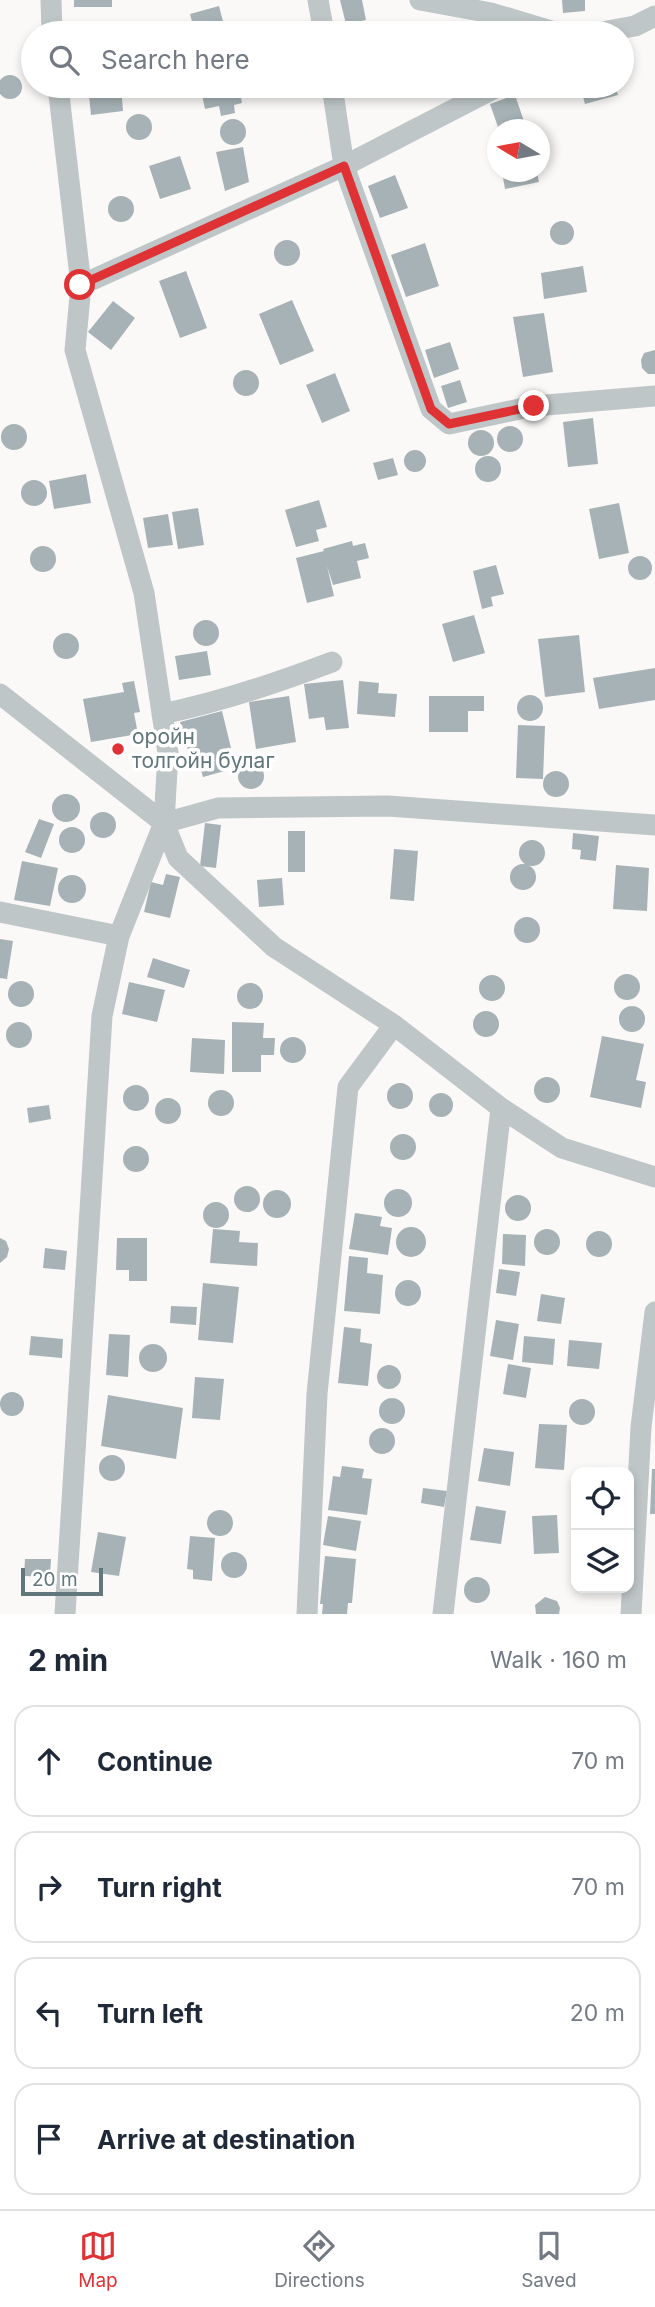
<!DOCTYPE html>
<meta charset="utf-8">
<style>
:root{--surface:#fff;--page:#f6f6f7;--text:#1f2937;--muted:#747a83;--line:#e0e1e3;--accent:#df3235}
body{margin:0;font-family:Inter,sans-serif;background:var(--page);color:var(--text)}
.controls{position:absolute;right:21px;bottom:21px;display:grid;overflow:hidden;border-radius:14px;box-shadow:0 4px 10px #0003}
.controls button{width:63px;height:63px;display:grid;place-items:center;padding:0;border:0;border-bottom:2px solid var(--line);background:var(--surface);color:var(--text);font:35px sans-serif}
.compass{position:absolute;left:487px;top:119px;width:63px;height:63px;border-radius:50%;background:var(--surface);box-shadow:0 4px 10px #0003;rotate:280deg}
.scale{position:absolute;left:21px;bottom:18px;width:82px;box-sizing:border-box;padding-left:7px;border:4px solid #61777c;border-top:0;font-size:19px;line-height:24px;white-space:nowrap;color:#61777c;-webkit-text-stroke:5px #fff;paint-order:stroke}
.stop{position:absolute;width:21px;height:21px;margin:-16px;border:5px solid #df3235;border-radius:50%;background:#fff}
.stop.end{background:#df3235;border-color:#fff;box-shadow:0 2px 7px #0008}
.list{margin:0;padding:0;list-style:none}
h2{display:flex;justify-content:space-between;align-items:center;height:91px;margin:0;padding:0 28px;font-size:30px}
h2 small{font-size:23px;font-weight:400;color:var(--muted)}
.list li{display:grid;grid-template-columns:46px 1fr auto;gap:21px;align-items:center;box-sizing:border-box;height:112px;margin:0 14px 14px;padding:0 14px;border:2px solid var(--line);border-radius:21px}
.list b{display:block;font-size:26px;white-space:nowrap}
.list em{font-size:23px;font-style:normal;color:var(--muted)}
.icon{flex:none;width:38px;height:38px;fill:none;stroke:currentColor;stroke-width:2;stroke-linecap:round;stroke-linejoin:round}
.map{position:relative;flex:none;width:655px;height:1614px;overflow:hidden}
.search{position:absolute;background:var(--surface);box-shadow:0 4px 10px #0003;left:21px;right:21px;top:21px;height:77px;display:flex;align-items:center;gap:18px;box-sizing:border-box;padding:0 24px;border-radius:38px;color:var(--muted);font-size:26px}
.sheet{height:595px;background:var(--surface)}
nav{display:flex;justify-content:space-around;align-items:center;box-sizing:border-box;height:98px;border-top:2px solid var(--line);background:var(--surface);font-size:19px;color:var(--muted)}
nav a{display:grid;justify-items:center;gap:4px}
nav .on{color:var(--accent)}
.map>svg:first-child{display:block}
</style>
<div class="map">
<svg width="655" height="1614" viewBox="0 0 655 1614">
<rect width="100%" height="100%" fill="#faf9f8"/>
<path fill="#a6b2b5" d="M 74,0 L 112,0 L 112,7 L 74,7 Z
M 340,0 L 362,0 L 366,20 L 346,24 Z
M 562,0 L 585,0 L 585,11 L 563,13 Z
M 219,6 L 226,33 L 195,33 L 190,14 Z
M 372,23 L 374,33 L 348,33 L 347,27 Z
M-2 87a12 12 0 1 1 24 0a12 12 0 1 1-24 0Z
M 88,86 L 121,86 L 123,111 L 91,115 Z
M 200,86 L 239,86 L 242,103 L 234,105 L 235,113 L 221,116 L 219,106 L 205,109 Z
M 580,86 L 615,86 L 618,95 L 585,104 Z
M 515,95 L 527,130 L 499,130 L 490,104 Z
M126 127a13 13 0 1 1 26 0a13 13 0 1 1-26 0Z
M220 132a13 13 0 1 1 26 0a13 13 0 1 1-26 0Z
M 243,147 L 249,182 L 225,191 L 216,152 Z
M 180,156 L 191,189 L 160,199 L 149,166 Z
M 502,172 L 537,172 L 539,182 L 505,189 Z
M 395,175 L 408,208 L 380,218 L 368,186 Z
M108 209a13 13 0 1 1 26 0a13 13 0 1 1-26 0Z
M550 233a12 12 0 1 1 24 0a12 12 0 1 1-24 0Z
M274 253a13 13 0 1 1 26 0a13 13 0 1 1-26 0Z
M 425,243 L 439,286 L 406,297 L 391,255 Z
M 583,266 L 587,292 L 544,299 L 541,273 Z
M 186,271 L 207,328 L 180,338 L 159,281 Z
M 292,300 L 314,351 L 280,365 L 259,314 Z
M 113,301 L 135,318 L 111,350 L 88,332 Z
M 544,313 L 553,372 L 523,377 L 513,317 Z
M 450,342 L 459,369 L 434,378 L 425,350 Z
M 655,350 L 655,374 L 648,374 L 642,368 L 641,360 L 644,353 Z
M233 383a13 13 0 1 1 26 0a13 13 0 1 1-26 0Z
M 335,373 L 350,411 L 322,423 L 306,385 Z
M 460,380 L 467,402 L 448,408 L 441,386 Z
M 593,418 L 598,464 L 568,467 L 563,422 Z
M1 437a13 13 0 1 1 26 0a13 13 0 1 1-26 0Z
M497 439a13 13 0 1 1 26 0a13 13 0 1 1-26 0Z
M468 443a13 13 0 1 1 26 0a13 13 0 1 1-26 0Z
M404 461a11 11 0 1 1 22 0a11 11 0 1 1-22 0Z
M475 469a13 13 0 1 1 26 0a13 13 0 1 1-26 0Z
M 393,458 L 398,475 L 378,480 L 373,463 Z
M 86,474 L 91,503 L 54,509 L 49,481 Z
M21 493a13 13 0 1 1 26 0a13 13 0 1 1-26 0Z
M 319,500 L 327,527 L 316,530 L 319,541 L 296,547 L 285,510 Z
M 619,503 L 629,553 L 599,559 L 589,509 Z
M 198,508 L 204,545 L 178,549 L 172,512 Z
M 168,514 L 173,545 L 148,548 L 143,518 Z
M 352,541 L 353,546 L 365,543 L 369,558 L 357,561 L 361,578 L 333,585 L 327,566 L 334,596 L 307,603 L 296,558 L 324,551 L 323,549 Z
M30 559a13 13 0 1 1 26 0a13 13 0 1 1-26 0Z
M628 568a12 12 0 1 1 24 0a12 12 0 1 1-24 0Z
M 496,565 L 504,594 L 491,597 L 493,606 L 482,609 L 473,571 Z
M 474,615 L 485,653 L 453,662 L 442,624 Z
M193 633a13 13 0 1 1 26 0a13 13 0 1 1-26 0Z
M53 646a13 13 0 1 1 26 0a13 13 0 1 1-26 0Z
M 579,635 L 585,692 L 545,697 L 538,639 Z
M 207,651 L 211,675 L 179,680 L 175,656 Z
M 655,668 L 655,700 L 599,709 L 593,678 Z
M 343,680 L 349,728 L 326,730 L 324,717 L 309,719 L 304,684 Z
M 134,681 L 140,712 L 134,713 L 138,734 L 91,742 L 83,699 L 124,692 L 122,683 Z
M 359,681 L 379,683 L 378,693 L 397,694 L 395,717 L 357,714 Z
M517 708a13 13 0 1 1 26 0a13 13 0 1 1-26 0Z
M 289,696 L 296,742 L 256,749 L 249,702 Z
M 429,696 L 484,696 L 484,711 L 468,711 L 468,732 L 429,732 Z
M 222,711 L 231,748 L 223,750 L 228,770 L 203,777 L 198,760 L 191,761 L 180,722 Z
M 518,725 L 545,726 L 543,779 L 516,778 Z
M238 776a13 13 0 1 1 26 0a13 13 0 1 1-26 0Z
M543 784a13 13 0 1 1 26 0a13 13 0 1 1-26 0Z
M52 808a14 14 0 1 1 28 0a14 14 0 1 1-28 0Z
M90 825a13 13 0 1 1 26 0a13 13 0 1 1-26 0Z
M 39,819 L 54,824 L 41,858 L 25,852 Z
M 205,823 L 221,825 L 216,868 L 200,866 Z
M59 840a13 13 0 1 1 26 0a13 13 0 1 1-26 0Z
M 288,831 L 305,831 L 305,872 L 288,872 Z
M 573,833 L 599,836 L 596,861 L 580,859 L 581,850 L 572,849 Z
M519 853a13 13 0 1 1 26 0a13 13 0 1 1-26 0Z
M 394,849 L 418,851 L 414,901 L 390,899 Z
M 22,861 L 58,868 L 50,906 L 14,900 Z
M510 877a13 13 0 1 1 26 0a13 13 0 1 1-26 0Z
M 616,865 L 649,868 L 647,911 L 613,909 Z
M 166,874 L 180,877 L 170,918 L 144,912 L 151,882 L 163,885 Z
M58 889a14 14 0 1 1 28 0a14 14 0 1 1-28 0Z
M 282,878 L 284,905 L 259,907 L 257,880 Z
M514 930a13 13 0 1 1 26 0a13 13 0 1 1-26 0Z
M 0,939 L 13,941 L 7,979 L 0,978 Z
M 153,958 L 190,970 L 184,988 L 147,977 Z
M614 987a13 13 0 1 1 26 0a13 13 0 1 1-26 0Z
M479 988a13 13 0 1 1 26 0a13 13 0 1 1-26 0Z
M8 994a13 13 0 1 1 26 0a13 13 0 1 1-26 0Z
M 129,982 L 165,990 L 157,1022 L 122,1014 Z
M237 996a13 13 0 1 1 26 0a13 13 0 1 1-26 0Z
M619 1019a13 13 0 1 1 26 0a13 13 0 1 1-26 0Z
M473 1024a13 13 0 1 1 26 0a13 13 0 1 1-26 0Z
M 232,1022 L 264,1023 L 263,1038 L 275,1038 L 274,1055 L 261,1055 L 261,1072 L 232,1072 Z
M6 1035a13 13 0 1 1 26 0a13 13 0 1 1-26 0Z
M 602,1036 L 644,1044 L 636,1080 L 646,1082 L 641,1108 L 590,1097 Z
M280 1050a13 13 0 1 1 26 0a13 13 0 1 1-26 0Z
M 192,1038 L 225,1040 L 224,1074 L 190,1072 Z
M534 1090a13 13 0 1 1 26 0a13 13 0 1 1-26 0Z
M387 1096a13 13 0 1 1 26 0a13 13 0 1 1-26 0Z
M123 1098a13 13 0 1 1 26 0a13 13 0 1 1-26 0Z
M208 1103a13 13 0 1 1 26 0a13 13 0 1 1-26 0Z
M429 1105a12 12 0 1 1 24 0a12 12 0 1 1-24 0Z
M155 1111a13 13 0 1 1 26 0a13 13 0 1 1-26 0Z
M 49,1105 L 51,1119 L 29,1123 L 27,1108 Z
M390 1147a13 13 0 1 1 26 0a13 13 0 1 1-26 0Z
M123 1159a13 13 0 1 1 26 0a13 13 0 1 1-26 0Z
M234 1199a13 13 0 1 1 26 0a13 13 0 1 1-26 0Z
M384 1203a14 14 0 1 1 28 0a14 14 0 1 1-28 0Z
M263 1204a14 14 0 1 1 28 0a14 14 0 1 1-28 0Z
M505 1208a13 13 0 1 1 26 0a13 13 0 1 1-26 0Z
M203 1215a13 13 0 1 1 26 0a13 13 0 1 1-26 0Z
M 355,1213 L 382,1217 L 380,1226 L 392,1228 L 388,1255 L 349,1249 Z
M396 1242a15 15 0 1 1 30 0a15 15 0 1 1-30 0Z
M 213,1229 L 240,1231 L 239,1242 L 258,1243 L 257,1266 L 210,1263 Z
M534 1242a13 13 0 1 1 26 0a13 13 0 1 1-26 0Z
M586 1244a13 13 0 1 1 26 0a13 13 0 1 1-26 0Z
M 503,1234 L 526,1235 L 525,1266 L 502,1264 Z
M 0,1238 L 6,1241 L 9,1249 L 7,1257 L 0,1263 Z
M 117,1238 L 147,1238 L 147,1281 L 129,1281 L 129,1270 L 116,1270 Z
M 45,1248 L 67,1251 L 65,1270 L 43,1268 Z
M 349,1256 L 368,1258 L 367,1273 L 383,1275 L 380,1314 L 344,1311 Z
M 499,1269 L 520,1272 L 516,1296 L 496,1293 Z
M395 1293a13 13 0 1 1 26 0a13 13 0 1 1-26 0Z
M 203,1283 L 239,1287 L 233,1343 L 198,1340 Z
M 541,1294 L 565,1298 L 561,1324 L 537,1321 Z
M 171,1306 L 197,1307 L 196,1325 L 170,1323 Z
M 496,1320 L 519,1324 L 513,1360 L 490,1356 Z
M 344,1327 L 361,1329 L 360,1342 L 372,1344 L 368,1386 L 338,1383 Z
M 109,1334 L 130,1335 L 128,1377 L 106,1375 Z
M 31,1336 L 63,1339 L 62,1358 L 29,1355 Z
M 524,1336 L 555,1339 L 553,1365 L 522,1362 Z
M 569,1340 L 602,1343 L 599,1369 L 567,1366 Z
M139 1358a14 14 0 1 1 28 0a14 14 0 1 1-28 0Z
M 508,1364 L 531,1368 L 526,1398 L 503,1394 Z
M377 1377a12 12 0 1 1 24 0a12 12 0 1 1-24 0Z
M 195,1377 L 224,1379 L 220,1420 L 192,1418 Z
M0 1404a12 12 0 1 1 24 0a12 12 0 1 1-24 0Z
M 108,1395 L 183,1408 L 176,1459 L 101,1446 Z
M379 1411a13 13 0 1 1 26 0a13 13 0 1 1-26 0Z
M569 1412a13 13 0 1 1 26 0a13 13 0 1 1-26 0Z
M 539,1424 L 567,1425 L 564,1470 L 535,1468 Z
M369 1441a13 13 0 1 1 26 0a13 13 0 1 1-26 0Z
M 484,1448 L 514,1452 L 510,1486 L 478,1481 Z
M99 1468a13 13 0 1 1 26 0a13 13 0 1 1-26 0Z
M 342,1466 L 364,1469 L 362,1478 L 372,1479 L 367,1515 L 328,1510 L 333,1476 L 340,1477 Z
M 652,1469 L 655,1469 L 655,1514 L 650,1514 Z
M 423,1488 L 447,1491 L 444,1507 L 421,1503 Z
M 476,1506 L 506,1511 L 501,1544 L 470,1540 Z
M207 1523a13 13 0 1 1 26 0a13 13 0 1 1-26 0Z
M 557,1515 L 559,1553 L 534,1554 L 532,1516 Z
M 328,1516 L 361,1521 L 356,1551 L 323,1545 Z
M 98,1532 L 126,1537 L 119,1576 L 91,1572 Z
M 190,1536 L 215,1538 L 212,1581 L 193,1579 L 193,1570 L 187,1569 Z
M221 1565a13 13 0 1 1 26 0a13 13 0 1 1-26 0Z
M 325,1556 L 356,1559 L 352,1603 L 348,1603 L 347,1614 L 322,1614 L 323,1604 L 320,1604 Z
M 25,1559 L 51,1559 L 50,1577 L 24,1576 Z
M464 1590a13 13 0 1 1 26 0a13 13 0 1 1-26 0Z
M 545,1597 L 557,1601 L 560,1608 L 559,1614 L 536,1614 L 535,1605 Z"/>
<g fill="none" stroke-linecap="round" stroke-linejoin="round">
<path stroke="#bfc6c8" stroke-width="21" d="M 51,0 L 52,33
M 318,0 L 324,33
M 420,0 L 491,13 L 558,33
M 596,33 L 635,26 L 655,16
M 58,86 L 81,285 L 75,350 L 144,593 L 168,753 L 164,823
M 332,86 L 344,166 L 431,409 L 449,424 L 534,406 L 655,396
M 81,285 L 344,166 L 499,86
M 0,694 L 164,823
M 162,714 C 220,702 277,683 332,662
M 164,823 L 218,808 L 388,806 L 655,825
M 0,912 L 119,936 L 164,823 L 178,858 L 274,947 L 394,1025 L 501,1108 L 562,1148 L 655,1177
M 65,1614 L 102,1016 L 119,936
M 307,1614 L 317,1394 L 348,1087 L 394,1025
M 443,1614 L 501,1108
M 631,1614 L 641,1427 L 655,1312"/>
</g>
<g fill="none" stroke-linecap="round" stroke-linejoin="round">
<path stroke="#df3235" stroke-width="9" d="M 80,285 L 344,166 L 431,409 L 449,424 L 534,406"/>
</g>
<circle fill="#df3235" stroke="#fff" stroke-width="2.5" cx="118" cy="749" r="7"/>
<g text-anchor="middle" stroke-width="7" stroke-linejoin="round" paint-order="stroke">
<g font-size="21" fill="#61777c" stroke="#fff" text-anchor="start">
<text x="132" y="744">оройн<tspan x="132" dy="24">толгойн булаг</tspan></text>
</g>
</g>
</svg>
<div class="controls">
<button><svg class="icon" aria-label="locate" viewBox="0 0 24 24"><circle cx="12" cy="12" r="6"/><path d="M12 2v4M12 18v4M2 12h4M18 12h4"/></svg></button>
<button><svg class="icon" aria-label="layers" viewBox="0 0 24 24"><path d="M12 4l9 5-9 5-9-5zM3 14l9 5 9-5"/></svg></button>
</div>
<svg class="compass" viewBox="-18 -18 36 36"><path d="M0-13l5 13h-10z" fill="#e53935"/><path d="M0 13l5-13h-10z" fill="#747a83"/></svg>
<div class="scale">20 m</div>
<div class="stop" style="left:80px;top:285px"></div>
<div class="stop end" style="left:534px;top:406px"></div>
<div class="search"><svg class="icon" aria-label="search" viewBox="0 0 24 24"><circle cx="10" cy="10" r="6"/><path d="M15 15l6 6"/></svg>Search here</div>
</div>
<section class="sheet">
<h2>2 min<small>Walk · 160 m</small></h2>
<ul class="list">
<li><svg class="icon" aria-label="ahead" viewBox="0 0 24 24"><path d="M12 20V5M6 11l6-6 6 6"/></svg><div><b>Continue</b></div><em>70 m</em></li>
<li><svg class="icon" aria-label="right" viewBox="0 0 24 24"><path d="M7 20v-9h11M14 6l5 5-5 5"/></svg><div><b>Turn right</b></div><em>70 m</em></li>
<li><svg class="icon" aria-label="left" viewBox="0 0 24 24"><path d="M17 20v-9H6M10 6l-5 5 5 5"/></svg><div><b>Turn left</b></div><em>20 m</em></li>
<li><svg class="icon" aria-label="arrive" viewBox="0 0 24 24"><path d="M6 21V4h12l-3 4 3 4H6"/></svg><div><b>Arrive at destination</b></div></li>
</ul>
</section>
<nav>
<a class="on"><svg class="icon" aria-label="map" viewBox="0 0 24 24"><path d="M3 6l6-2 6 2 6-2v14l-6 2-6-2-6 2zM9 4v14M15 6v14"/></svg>Map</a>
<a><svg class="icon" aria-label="directions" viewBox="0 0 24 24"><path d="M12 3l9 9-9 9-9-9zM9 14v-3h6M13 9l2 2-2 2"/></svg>Directions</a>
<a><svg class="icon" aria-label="saved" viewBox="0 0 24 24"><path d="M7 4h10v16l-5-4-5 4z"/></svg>Saved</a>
</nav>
